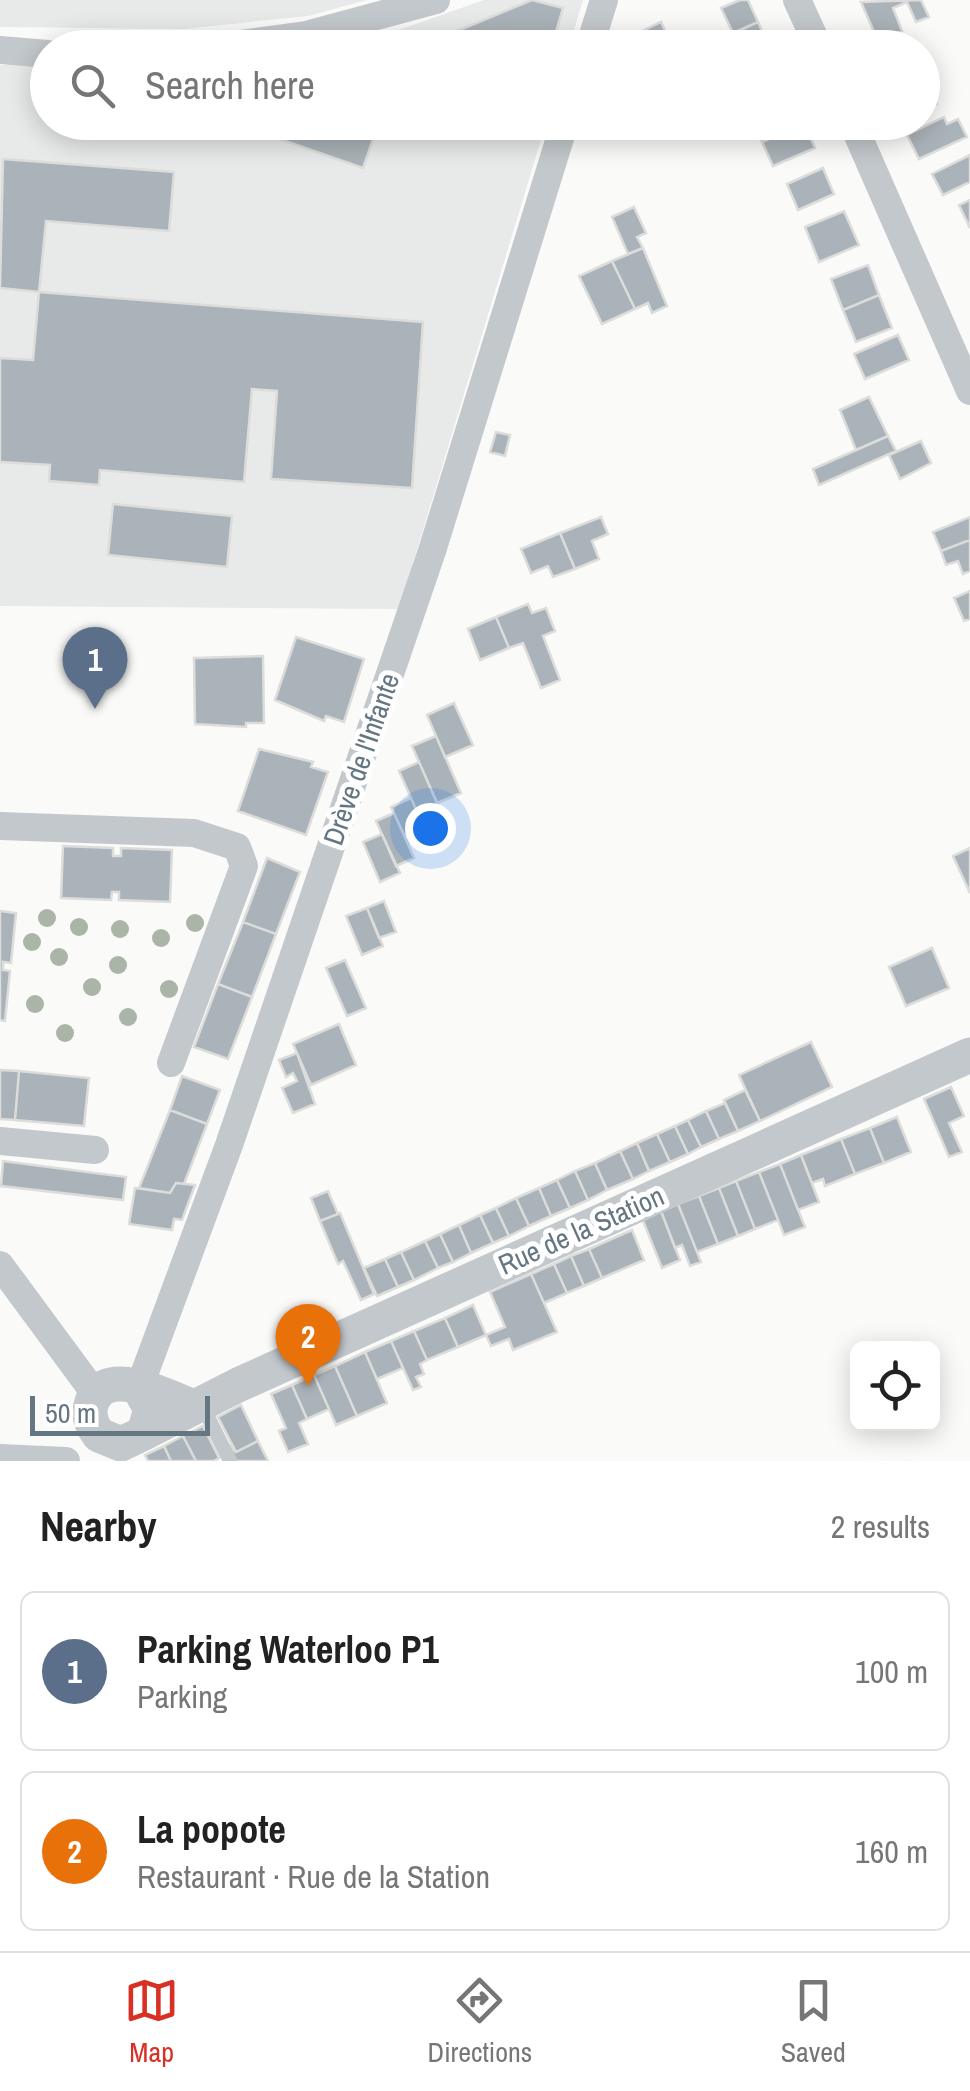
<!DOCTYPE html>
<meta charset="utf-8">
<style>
:root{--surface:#fff;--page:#f2f2f2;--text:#222;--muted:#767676;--line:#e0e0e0;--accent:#d93025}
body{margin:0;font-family:"Archivo Narrow",sans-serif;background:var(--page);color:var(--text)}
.controls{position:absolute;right:30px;bottom:30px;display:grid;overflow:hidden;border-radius:15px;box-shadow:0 5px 25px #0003}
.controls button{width:90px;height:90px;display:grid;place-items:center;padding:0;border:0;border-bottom:2px solid var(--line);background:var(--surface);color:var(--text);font:50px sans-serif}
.scale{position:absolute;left:30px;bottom:25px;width:180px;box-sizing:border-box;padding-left:10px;border:5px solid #657683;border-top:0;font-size:28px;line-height:35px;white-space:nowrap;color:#657683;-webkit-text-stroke:8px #fff;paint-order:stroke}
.you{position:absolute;left:430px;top:828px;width:35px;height:35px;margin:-25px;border:8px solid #fff;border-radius:50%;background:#1a73e8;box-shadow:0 0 0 15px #1a73e833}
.badge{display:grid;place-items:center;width:65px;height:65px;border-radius:50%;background:var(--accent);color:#fff;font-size:32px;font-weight:700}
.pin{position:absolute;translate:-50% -82px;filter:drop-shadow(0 2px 5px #0008)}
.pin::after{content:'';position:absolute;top:52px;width:35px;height:30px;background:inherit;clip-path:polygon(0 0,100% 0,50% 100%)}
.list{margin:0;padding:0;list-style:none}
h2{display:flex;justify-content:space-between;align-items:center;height:130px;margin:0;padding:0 40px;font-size:42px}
h2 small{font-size:32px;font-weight:400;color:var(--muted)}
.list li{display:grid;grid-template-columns:65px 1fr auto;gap:30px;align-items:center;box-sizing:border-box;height:160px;margin:0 20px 20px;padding:0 20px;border:2px solid var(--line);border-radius:15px}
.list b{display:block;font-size:38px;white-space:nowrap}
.list p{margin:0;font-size:32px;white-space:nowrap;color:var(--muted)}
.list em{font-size:32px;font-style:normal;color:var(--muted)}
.icon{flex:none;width:55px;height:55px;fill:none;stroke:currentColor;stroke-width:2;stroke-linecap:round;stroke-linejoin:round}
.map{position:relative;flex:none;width:970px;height:1461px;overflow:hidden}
.search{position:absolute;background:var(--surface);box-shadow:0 5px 25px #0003;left:30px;right:30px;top:30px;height:110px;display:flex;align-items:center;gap:25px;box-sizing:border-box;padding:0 35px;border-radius:55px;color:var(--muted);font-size:38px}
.sheet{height:490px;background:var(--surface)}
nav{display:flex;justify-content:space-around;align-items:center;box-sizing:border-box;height:140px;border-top:2px solid var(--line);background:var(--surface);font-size:28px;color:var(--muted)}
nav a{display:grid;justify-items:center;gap:5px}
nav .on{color:var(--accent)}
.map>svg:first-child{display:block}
</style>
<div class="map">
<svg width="970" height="1461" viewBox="0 0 970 1461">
<rect width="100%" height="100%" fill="#fafaf8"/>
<path fill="#e8e9e9" d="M 0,0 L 367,0 L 308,16 L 183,29 L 0,27 Z
M 484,0 L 583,0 L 569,47 L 348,48 Z
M 47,63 L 48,122 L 546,123 L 399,609 L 0,606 L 0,65 Z"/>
<path fill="#aab3b9" stroke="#dcdcda" stroke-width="2.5" d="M 532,0 L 563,8 L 551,48 L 416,48 Z
M 740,0 L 748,0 L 758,22 L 733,33 L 721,8 Z
M 921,0 L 929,17 L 916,22 L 907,2 L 893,8 L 902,31 L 878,41 L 861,2 Z
M 661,22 L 673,48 L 633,48 L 628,38 Z
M 758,22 L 768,45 L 727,48 L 723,38 Z
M 926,78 L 937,104 L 922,110 L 922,79 Z
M 944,117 L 947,124 L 958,119 L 967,137 L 919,159 L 907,135 Z
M 266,122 L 379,122 L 363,168 L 262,133 Z
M 477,122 L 527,122 L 523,137 Z
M 753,122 L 804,122 L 804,123 L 762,142 Z
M 804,123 L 815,148 L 773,166 L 762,142 Z
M 970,155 L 970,182 L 943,195 L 932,174 Z
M 3,159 L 174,172 L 169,231 L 46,221 L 39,292 L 0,288 Z
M 823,168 L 834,194 L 798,210 L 787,184 Z
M 970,200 L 970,228 L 959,205 Z
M 634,207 L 646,233 L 637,237 L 643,248 L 628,254 L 612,217 Z
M 844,211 L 859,245 L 819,262 L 805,227 Z
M 643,248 L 667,306 L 652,313 L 648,303 L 635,309 L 612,261 Z
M 612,261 L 635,309 L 602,324 L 579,276 Z
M 868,265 L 879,295 L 843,310 L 831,279 Z
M 39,292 L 423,322 L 412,488 L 271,479 L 277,391 L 252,389 L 244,482 L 100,470 L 99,485 L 49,481 L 50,465 L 0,462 L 0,358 L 33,360 Z
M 879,295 L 892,328 L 856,342 L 843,310 Z
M 898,335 L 909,360 L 865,379 L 854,354 Z
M 869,397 L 888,436 L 856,450 L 840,410 Z
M 496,432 L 510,435 L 505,456 L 490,452 Z
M 888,436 L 896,451 L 819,485 L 813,469 Z
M 921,441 L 931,463 L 900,479 L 889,455 Z
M 113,504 L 232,516 L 227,567 L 108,555 Z
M 601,517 L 608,534 L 592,541 L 599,559 L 575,569 L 560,533 Z
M 970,517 L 970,540 L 941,551 L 933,532 Z
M 560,533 L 575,569 L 553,577 L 548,566 L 531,573 L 521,549 Z
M 970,540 L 970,571 L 963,574 L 958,561 L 946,565 L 941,551 Z
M 970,591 L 970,619 L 964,621 L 954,598 Z
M 528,604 L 532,613 L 546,608 L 555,631 L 543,636 L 560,680 L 541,688 L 523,643 L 509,648 L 496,617 Z
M 496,617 L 509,648 L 480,660 L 468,629 Z
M 296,637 L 364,659 L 344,722 L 326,716 L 324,721 L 275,700 Z
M 263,656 L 264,723 L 246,723 L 246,727 L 195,724 L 194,658 Z
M 454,703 L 473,745 L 445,757 L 427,715 Z
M 436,736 L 461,793 L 437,803 L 412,746 Z
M 259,749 L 313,762 L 311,767 L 328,772 L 306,835 L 238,811 Z
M 419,762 L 443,816 L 423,825 L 399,771 Z
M 411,798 L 427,835 L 408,843 L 391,807 Z
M 394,813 L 414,858 L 396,866 L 376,821 Z
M 382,834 L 400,873 L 380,882 L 363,842 Z
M 63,846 L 113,848 L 113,856 L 121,856 L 121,848 L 172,850 L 170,902 L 119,900 L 119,892 L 112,892 L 111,900 L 61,898 Z
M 970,848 L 970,893 L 953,856 Z
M 267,858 L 300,872 L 276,934 L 243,922 Z
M 384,901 L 396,932 L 379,938 L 367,908 Z
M 367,908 L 383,946 L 362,955 L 346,916 Z
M 0,911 L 16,913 L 11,963 L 3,962 L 3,970 L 10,971 L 5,1021 L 0,1020 Z
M 243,922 L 276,934 L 252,997 L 218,984 Z
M 932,948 L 949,988 L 906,1006 L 889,967 Z
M 345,960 L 366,1008 L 347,1016 L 326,968 Z
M 218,984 L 252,997 L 228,1059 L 194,1047 Z
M 339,1024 L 356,1065 L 311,1085 L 293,1044 Z
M 811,1042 L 832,1087 L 760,1121 L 739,1075 Z
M 297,1053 L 315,1104 L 293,1113 L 282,1088 L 297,1081 L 293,1073 L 286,1077 L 279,1060 Z
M 0,1070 L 19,1071 L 15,1120 L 0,1119 Z
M 19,1071 L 89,1078 L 84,1126 L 15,1120 Z
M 182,1076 L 220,1090 L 207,1124 L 170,1110 Z
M 951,1087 L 964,1116 L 949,1123 L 962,1152 L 949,1157 L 924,1099 Z
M 745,1090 L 760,1121 L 738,1131 L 724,1100 Z
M 725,1103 L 738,1131 L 719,1139 L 706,1111 Z
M 170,1110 L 207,1124 L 184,1184 L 176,1183 L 170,1193 L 139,1188 Z
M 706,1111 L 719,1139 L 701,1147 L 688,1120 Z
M 897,1117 L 911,1152 L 884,1163 L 870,1128 Z
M 688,1120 L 701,1147 L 688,1154 L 675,1126 Z
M 675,1126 L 688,1154 L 670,1162 L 657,1134 Z
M 870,1128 L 884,1163 L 855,1174 L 841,1139 Z
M 657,1134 L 670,1162 L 649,1171 L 637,1143 Z
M 841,1139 L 855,1174 L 825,1186 L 823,1179 L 812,1183 L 801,1155 Z
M 637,1143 L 649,1171 L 633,1179 L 620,1151 Z
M 620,1151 L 633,1179 L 607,1190 L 595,1163 Z
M 801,1155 L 819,1202 L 798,1210 L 780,1164 Z
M 3,1161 L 126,1177 L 123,1200 L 1,1186 Z
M 595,1163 L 607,1190 L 588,1200 L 575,1171 Z
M 780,1164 L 805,1227 L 784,1235 L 759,1172 Z
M 575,1171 L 588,1200 L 570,1208 L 557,1180 Z
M 759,1172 L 778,1220 L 755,1229 L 736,1181 Z
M 557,1180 L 570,1208 L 551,1216 L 539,1188 Z
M 736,1181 L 755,1229 L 738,1236 L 719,1188 Z
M 176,1183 L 195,1185 L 182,1220 L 174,1219 L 172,1230 L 129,1224 L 135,1188 L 170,1193 Z
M 539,1188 L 551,1216 L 529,1226 L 516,1198 Z
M 719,1188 L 738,1236 L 718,1244 L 699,1196 Z
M 328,1191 L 338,1214 L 320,1221 L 311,1198 Z
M 699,1196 L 718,1244 L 697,1252 L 678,1204 Z
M 516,1198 L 529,1226 L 509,1236 L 496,1208 Z
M 678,1204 L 701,1262 L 690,1266 L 682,1245 L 675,1248 L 661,1211 Z
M 496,1208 L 509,1236 L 493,1243 L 480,1215 Z
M 661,1211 L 680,1260 L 662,1268 L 642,1218 Z
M 340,1213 L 374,1294 L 361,1300 L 343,1261 L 338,1264 L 320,1221 Z
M 480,1215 L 493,1243 L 471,1253 L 459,1225 Z
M 459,1225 L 471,1253 L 453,1262 L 440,1234 Z
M 632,1230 L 644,1260 L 602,1278 L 589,1249 Z
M 440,1234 L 453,1262 L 438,1268 L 425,1241 Z
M 425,1241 L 438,1268 L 414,1280 L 401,1252 Z
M 589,1249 L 602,1278 L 584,1286 L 571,1256 Z
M 401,1252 L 414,1280 L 398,1287 L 385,1259 Z
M 571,1256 L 584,1286 L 567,1293 L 554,1264 Z
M 385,1259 L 398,1287 L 377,1296 L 364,1268 Z
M 554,1264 L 567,1293 L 544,1303 L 531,1274 Z
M 531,1274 L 557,1332 L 513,1350 L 509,1339 L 491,1346 L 486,1335 L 505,1327 L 490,1292 Z
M 473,1305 L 486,1335 L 458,1347 L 445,1318 Z
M 445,1318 L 458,1347 L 427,1360 L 414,1331 Z
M 414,1331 L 427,1360 L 420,1364 L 424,1374 L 416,1377 L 421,1387 L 413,1390 L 391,1341 Z
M 391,1341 L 403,1368 L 377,1379 L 365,1352 Z
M 365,1352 L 387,1403 L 357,1416 L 335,1366 Z
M 335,1366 L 357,1416 L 336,1425 L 314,1375 Z
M 314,1375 L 329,1409 L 307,1419 L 292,1385 Z
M 292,1385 L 307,1419 L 299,1423 L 308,1444 L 288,1452 L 279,1431 L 286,1428 L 271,1394 Z
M 241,1405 L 258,1441 L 236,1452 L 218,1417 Z
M 203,1426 L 219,1458 L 214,1461 L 196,1461 L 183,1436 Z
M 183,1436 L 196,1461 L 171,1461 L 164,1446 Z
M 258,1441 L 268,1461 L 236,1461 L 229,1445 L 236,1452 Z
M 164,1446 L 171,1461 L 148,1461 L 145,1455 Z"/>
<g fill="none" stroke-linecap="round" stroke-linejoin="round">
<path stroke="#c3c8cc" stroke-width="14" d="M 201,1403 L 230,1461"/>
<path stroke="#c3c8cc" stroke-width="28" d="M 797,0 L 819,48
M 211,48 L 306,35 L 436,0
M 589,48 L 604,0
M 0,50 L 48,54
M 852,122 L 970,391
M 0,826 L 194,833 L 237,847 L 244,866 L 171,1063
M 0,1141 L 95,1150
M 0,1265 L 96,1395
M 139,1388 L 229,1145 L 432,551 L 565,122
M 0,1458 L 66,1461"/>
<path stroke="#c3c8cc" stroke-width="35" d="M 139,1388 L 151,1409 L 144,1433 L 121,1444 L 99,1435 C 92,1426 88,1416 91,1405 C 103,1362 166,1397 192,1406
M 144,1433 L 238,1385 L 970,1055"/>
</g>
<g fill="#aab4a7">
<circle cx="47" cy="918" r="9"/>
<circle cx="195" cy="923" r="9"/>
<circle cx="79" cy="927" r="9"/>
<circle cx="120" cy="929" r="9"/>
<circle cx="161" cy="938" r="9"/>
<circle cx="32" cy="942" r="9"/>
<circle cx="59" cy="957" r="9"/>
<circle cx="118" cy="965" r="9"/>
<circle cx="92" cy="987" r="9"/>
<circle cx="169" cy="989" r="9"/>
<circle cx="35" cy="1004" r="9"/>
<circle cx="128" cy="1017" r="9"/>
<circle cx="65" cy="1033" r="9"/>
</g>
<g text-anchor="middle" stroke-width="10" stroke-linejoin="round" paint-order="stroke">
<g font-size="28" fill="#657683" stroke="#fff">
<text transform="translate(361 759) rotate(-71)" y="10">Drève de l'Infante</text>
<text transform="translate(581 1230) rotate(-24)" y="10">Rue de la Station</text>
</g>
</g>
</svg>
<div class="controls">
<button><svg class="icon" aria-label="locate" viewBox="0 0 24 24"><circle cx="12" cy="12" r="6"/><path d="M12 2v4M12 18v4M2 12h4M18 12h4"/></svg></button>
</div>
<div class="scale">50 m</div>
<div class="you"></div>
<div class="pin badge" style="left:95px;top:709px;background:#5c6f8a">1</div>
<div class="pin badge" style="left:308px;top:1386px;background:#e8710a">2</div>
<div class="search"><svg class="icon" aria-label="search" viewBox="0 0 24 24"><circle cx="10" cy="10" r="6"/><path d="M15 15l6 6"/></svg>Search here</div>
</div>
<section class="sheet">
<h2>Nearby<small>2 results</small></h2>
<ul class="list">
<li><span class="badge" style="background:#5c6f8a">1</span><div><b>Parking Waterloo P1</b><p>Parking</p></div><em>100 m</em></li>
<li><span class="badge" style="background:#e8710a">2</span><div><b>La popote</b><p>Restaurant · Rue de la Station</p></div><em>160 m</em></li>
</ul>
</section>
<nav>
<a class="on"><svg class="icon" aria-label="map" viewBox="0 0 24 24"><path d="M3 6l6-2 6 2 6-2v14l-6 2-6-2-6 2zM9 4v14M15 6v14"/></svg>Map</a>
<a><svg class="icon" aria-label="directions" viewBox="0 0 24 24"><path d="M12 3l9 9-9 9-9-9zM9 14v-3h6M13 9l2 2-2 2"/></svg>Directions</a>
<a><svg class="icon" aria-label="saved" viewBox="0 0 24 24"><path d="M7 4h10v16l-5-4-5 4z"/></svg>Saved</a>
</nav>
